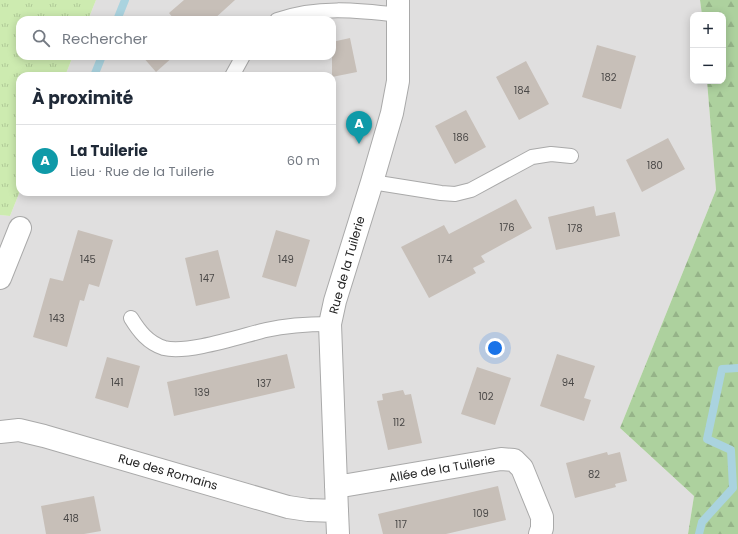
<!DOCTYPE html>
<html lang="fr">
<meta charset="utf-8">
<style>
:root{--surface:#fff;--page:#f6f6f7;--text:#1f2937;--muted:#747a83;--line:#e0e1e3;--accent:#1a73e8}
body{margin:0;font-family:Poppins,sans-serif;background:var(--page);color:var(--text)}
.controls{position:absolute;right:12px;top:12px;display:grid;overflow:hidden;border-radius:8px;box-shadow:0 2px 10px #0003}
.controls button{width:36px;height:36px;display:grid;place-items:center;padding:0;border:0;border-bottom:1px solid var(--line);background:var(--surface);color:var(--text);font:20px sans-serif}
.you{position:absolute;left:495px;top:348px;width:14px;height:14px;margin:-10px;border:3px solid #fff;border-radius:50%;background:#1a73e8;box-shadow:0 0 0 6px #1a73e833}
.badge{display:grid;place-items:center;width:26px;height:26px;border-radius:50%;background:var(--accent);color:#fff;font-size:13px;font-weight:700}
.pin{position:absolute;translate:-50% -33px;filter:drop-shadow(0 1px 2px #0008)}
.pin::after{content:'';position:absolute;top:21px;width:14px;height:12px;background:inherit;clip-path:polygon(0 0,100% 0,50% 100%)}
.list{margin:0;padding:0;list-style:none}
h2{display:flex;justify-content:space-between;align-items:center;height:52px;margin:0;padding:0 16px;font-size:17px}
h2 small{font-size:13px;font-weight:400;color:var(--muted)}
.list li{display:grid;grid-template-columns:26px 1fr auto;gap:12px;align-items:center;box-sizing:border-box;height:72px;padding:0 16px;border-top:1px solid var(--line)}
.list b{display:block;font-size:15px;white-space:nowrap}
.list p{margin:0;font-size:13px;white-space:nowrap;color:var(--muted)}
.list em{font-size:13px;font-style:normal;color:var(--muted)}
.icon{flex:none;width:22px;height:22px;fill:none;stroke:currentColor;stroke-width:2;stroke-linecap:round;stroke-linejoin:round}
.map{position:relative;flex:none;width:738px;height:534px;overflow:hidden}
.search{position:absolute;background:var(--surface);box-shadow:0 2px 10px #0003;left:16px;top:16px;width:320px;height:44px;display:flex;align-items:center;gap:10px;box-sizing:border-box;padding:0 14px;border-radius:12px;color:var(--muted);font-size:15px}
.panel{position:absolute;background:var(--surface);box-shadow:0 2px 10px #0003;left:16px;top:72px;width:320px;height:124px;border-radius:12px}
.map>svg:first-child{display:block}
</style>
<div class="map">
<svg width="738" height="534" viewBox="0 0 738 534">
<defs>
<pattern id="grass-tufts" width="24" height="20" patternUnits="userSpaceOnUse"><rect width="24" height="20" fill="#cdebb0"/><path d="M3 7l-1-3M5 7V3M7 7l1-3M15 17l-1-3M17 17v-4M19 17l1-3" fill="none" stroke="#b0c997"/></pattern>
<pattern id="forest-firs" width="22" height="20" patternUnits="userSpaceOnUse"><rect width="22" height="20" fill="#add19e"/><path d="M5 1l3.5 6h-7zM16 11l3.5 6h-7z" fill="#95b388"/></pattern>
</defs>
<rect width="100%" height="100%" fill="#f2efe9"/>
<path fill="#e0dfdf" d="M 96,0 L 700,0 L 702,15 L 693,15 L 693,81 L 707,81 L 716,190 L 620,428 L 694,496 L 688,534 L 0,534 L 0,215 L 10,216 L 20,191 L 20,192 L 332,192 L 332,76 L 65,76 L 73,56 L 332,56 L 332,20 L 88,20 Z"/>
<path fill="url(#grass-tufts)" d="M 0,0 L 96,0 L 88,20 L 20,20 L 20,56 L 73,56 L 65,76 L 20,76 L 20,191 L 10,216 L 0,215 Z"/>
<path fill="url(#forest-firs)" d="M 700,0 L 738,0 L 738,534 L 688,534 L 694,496 L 620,428 L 716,190 L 707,81 L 723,81 L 723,15 L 702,15 Z"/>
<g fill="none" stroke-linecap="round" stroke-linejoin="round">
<path stroke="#aad3df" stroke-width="8" d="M 117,20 L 125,0
M 94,76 L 102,56
M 699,534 L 702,522 L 733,488 L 731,450 L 707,439 L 722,369 L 738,368"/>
</g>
<path fill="#c7bfb8" d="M 184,0 L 235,0 L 213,20 L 173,20 L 174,19 L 169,13 Z
M 350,38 L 357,72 L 332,77 L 332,42 Z
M 597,45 L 636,56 L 621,109 L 582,97 Z
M 142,56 L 174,56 L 156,72 Z
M 526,61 L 549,104 L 519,120 L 496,77 Z
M 466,110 L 486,147 L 455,164 L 435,126 Z
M 668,138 L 685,169 L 642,192 L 626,160 Z
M 516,199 L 532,228 L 481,256 L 485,262 L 473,268 L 476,273 L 429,298 L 401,247 L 444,225 L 449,234 Z
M 594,206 L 596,216 L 615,212 L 620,236 L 556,250 L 548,217 Z
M 78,230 L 113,240 L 99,287 L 89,284 L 84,301 L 80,300 L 67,347 L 33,337 L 50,278 L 63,281 Z
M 276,230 L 310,240 L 296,287 L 262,277 Z
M 218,250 L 230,298 L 196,306 L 185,258 Z
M 287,354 L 295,388 L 174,416 L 167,382 Z
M 557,354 L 595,366 L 584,398 L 591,400 L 584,421 L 540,406 Z
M 107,357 L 140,366 L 128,408 L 95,398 Z
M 477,367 L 511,378 L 495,425 L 461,414 Z
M 403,390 L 405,395 L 411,394 L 422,443 L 388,450 L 377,401 L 383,400 L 382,394 Z
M 607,452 L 608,455 L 620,452 L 627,481 L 615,484 L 616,487 L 575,498 L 566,463 Z
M 498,486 L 506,520 L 446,534 L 383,534 L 378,514 Z
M 94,496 L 101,531 L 84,534 L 46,534 L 41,506 Z"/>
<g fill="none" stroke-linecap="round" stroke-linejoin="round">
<defs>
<path id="service" d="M 277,20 C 317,6 357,10 398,15
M 232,76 L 243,56
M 372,182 L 441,193 L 455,194 L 471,190 L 532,157 L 551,154 L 571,156
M 131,318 C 139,331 148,343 164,348 C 188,354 241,336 266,330 C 288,325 309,324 330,324"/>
<path id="minor" d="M 0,278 L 20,228
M 336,487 L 501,459 L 514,460 L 522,468 L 542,517 L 542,528 L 540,534
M 337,511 L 330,324 L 335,301 L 372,182 L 392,113 L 398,81 L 398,0"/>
<path id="tertiary" d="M 0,432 L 19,430 L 44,436 L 288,507 L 308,510 L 337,511 L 338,534"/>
</defs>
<use href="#service" stroke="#a9a9a9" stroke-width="16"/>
<use href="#minor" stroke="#a9a9a9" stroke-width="24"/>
<use href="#tertiary" stroke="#a9a9a9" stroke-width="24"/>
<use href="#service" stroke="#fff" stroke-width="14"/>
<use href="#minor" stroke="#fff" stroke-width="22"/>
<use href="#tertiary" stroke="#fff" stroke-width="22"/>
</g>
<g text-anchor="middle" stroke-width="3" stroke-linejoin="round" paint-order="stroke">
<g font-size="10" fill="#4b4948">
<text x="609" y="81">182</text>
<text x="522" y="94">184</text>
<text x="461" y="141">186</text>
<text x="655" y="169">180</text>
<text x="507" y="231">176</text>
<text x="575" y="232">178</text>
<text x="88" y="263">145</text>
<text x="286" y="263">149</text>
<text x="445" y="263">174</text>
<text x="207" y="282">147</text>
<text x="57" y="322">143</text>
<text x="117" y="386">141</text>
<text x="568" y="386">94</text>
<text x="264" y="387">137</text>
<text x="202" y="396">139</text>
<text x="486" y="400">102</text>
<text x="399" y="426">112</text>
<text x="594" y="478">82</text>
<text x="481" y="517">109</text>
<text x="71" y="522">418</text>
<text x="401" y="528">117</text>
</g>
<g font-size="12" fill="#222" stroke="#fff">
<text transform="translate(347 265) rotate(-74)" y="4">Rue de la Tuilerie</text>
<text transform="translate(442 469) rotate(-10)" y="4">Allée de la Tuilerie</text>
<text transform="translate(168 472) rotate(16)" y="4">Rue des Romains</text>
</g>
</g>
</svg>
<div class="controls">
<button>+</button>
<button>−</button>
</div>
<div class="you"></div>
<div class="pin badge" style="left:359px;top:144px;background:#0f9aa8">A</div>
<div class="search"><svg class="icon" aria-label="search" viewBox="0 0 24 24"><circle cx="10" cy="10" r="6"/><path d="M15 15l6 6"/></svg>Rechercher</div>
<section class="panel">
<h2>À proximité<small></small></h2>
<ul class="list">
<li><span class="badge" style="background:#0f9aa8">A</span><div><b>La Tuilerie</b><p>Lieu · Rue de la Tuilerie</p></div><em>60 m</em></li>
</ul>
</section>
</div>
